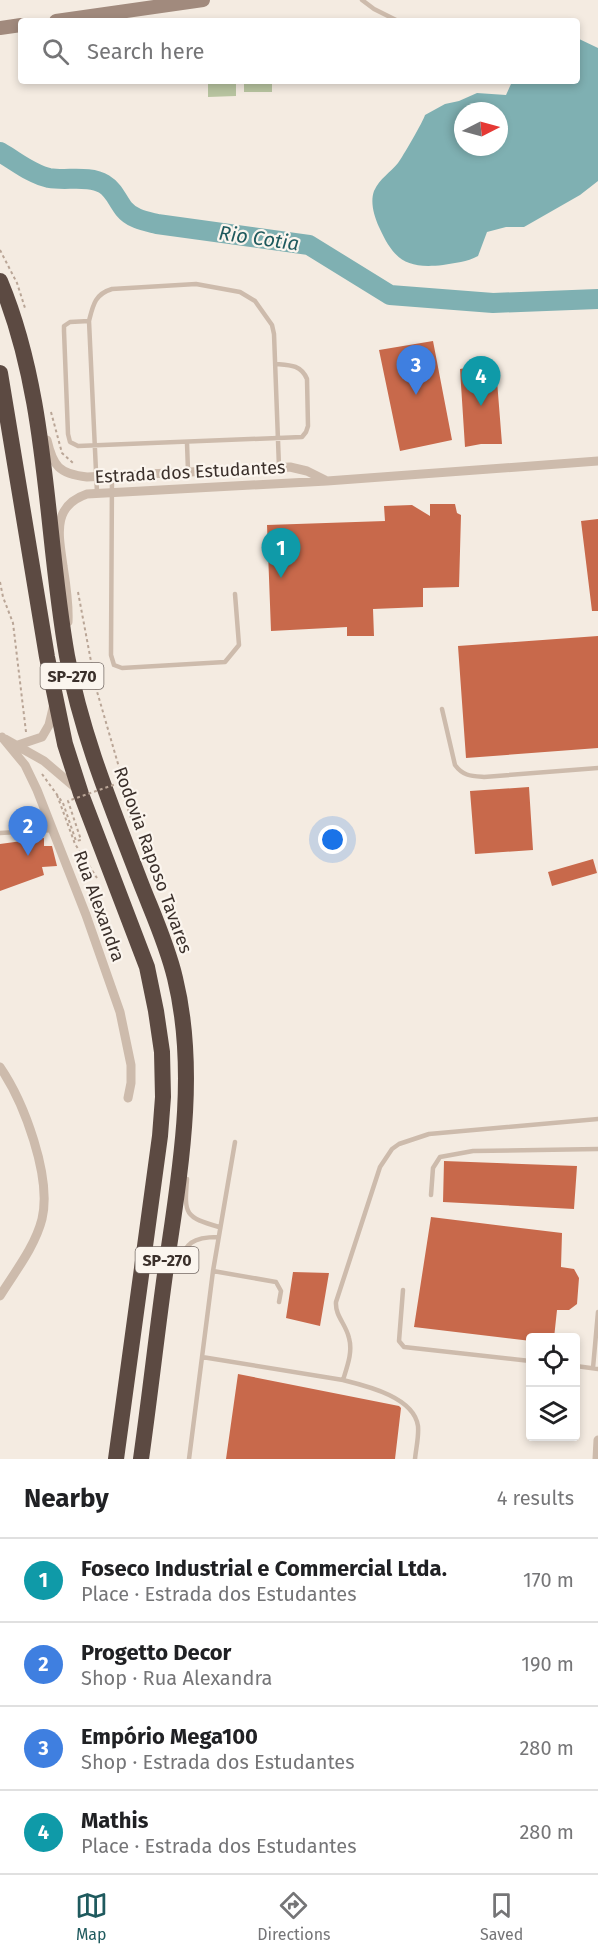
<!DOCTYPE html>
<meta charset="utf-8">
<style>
:root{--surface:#fff;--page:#f2f2f2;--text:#202124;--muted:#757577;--line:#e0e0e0;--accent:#1f5a5e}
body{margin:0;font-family:"Fira Sans",sans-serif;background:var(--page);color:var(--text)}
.controls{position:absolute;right:18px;bottom:18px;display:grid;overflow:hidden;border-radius:6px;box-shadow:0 3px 9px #0003}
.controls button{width:54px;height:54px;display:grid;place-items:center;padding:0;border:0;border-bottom:2px solid var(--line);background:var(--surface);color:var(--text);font:30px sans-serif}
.compass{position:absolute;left:454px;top:102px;width:54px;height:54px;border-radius:50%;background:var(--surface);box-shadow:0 3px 9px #0003;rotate:84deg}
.you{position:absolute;left:333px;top:840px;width:21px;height:21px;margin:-15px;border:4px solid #fff;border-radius:50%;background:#1a73e8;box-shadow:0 0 0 9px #1a73e833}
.badge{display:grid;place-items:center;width:39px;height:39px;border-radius:50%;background:var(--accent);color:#fff;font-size:20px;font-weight:700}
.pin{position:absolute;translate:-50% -50px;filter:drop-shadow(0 2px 3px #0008)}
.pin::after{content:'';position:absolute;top:32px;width:21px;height:18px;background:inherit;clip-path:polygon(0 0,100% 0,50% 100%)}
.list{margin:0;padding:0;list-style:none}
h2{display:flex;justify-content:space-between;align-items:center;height:78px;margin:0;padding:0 24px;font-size:26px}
h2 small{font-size:20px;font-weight:400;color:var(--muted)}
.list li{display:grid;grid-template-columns:39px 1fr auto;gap:18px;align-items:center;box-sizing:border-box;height:84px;padding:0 24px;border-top:2px solid var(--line)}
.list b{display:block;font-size:22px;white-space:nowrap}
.list p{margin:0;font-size:20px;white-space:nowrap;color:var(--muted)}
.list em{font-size:20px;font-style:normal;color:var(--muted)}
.icon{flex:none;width:33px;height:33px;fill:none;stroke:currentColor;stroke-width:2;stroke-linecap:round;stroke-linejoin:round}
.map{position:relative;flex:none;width:598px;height:1459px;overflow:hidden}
.search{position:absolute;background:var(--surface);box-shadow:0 3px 9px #0003;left:18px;right:18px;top:18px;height:66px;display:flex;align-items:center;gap:15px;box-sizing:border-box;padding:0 21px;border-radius:6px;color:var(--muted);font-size:22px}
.sheet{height:414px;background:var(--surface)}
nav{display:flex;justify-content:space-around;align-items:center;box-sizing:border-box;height:84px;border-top:2px solid var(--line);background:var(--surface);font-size:16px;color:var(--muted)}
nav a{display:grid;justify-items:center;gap:3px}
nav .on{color:var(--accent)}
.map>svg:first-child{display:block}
</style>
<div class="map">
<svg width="598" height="1459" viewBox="0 0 598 1459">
<rect width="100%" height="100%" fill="#f4ebe1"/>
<path fill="#b8c4a0" d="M 208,81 L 236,81 L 236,96 L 208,97 Z
M 244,81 L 272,81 L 272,92 L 244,92 Z"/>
<path fill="#7fb0b2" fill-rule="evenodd" d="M 577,38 L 598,48 L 598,181 L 580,195 L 524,227 L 506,227 L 487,232 L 478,256 C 467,262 455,263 443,265 C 406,269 394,260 379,227 C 374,216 370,202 374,191 C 380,178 390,173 398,163 C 402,158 424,120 425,115 L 445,104 L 459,101 L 477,93 L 506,95 L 511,84 L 510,81 L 577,81 ZM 463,111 L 499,111 L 499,147 L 463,147 Z"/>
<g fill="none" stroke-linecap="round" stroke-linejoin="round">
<path stroke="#7fb0b2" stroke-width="20" d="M 0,152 C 16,161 31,174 49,178 C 66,181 89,175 104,184 C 114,190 117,200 124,209 C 132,219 145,221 157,224 L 309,245 L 390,295 L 493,303 L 598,299"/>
</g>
<path fill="#c8694b" d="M 433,341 L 452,440 L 400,451 L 379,350 Z
M 478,366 L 496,368 L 502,444 L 481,444 L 465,447 L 460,369 Z
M 430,504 L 455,504 L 457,513 L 461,515 L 459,587 L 423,588 L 423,607 L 373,609 L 374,636 L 347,636 L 347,627 L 271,631 L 267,525 L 385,521 L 384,506 L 412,505 L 430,516 Z
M 598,519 L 598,611 L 592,611 L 581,521 Z
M 598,636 L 598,748 L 466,758 L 458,646 Z
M 529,787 L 533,850 L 475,854 L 470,791 Z
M 44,838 L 44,846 L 52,846 L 57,866 L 42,867 L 44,875 L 0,891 L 0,844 Z
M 593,859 L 597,873 L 552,886 L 548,872 Z
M 444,1161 L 577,1166 L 574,1209 L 443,1202 Z
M 431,1217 L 562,1233 L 561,1267 L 574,1269 L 579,1278 L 577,1304 L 569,1310 L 557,1310 L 554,1338 L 531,1338 L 531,1341 L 414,1327 Z
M 293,1272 L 329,1273 L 320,1326 L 286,1318 Z
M 238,1374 L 399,1406 L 401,1408 L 395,1459 L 226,1459 Z"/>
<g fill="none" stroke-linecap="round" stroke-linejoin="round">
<path stroke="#b9a596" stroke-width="2" stroke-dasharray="3 3" stroke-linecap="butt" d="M 0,250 L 17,283 L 25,308
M 51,412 L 62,453 L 73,463
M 0,582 L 3,597 L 13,623 L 26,732
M 78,592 L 96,688 L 123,781
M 42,774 L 63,803
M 57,795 L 75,844 L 97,878"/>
<path stroke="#cdbbac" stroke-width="4.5" d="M 362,0 L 374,9 L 398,21
M 89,321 L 70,322 L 64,326 L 64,331 L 68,434 L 70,442 L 78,446 L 302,437 L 306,432 L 308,426 L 307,379 C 301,365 290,365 277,364
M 187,443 L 188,471
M 112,475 L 111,655 L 114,665 L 122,668 L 225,662 L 239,645 L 235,594
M 97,493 L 89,321 C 93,305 95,294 112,289 L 196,284 L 240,292 L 255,301 L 272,325 L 274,334 L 279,467
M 442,709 L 455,765 C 463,776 471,776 484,777 L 598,768
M 0,833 L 53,830
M 235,1142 L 213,1271 L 276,1282 L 281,1291 L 279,1302
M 187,1179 C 184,1215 185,1217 219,1227
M 431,1195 L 433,1168 L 440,1157 L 473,1151 L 598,1149
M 173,1271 C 187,1246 187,1237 218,1237
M 403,1290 L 399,1341 L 404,1347 L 530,1361
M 202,1357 L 343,1380
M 576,1366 L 598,1369
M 593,1368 L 598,1312
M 189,1459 L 213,1271
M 415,1459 C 416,1448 419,1437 418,1426 C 414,1397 367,1386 343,1380 C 347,1367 353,1352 349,1338 C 346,1324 335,1316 336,1302 L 380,1167 L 392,1149 L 399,1144 L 429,1134 L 598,1119"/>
<path stroke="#cdbbac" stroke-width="9" d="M 47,440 C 53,466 59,474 87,477 L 290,467 L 307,471 L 325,480
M 68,622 C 69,603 66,585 63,566 C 59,536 51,506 87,494 L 327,481 L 598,461
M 2,737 L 25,765 L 37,790 L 86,915 L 120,1012 L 131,1065 L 131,1083 L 128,1098
M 5,739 L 44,761 L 77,789
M 18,745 L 42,737 L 49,725 L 54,704
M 0,1067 C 24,1102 52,1177 42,1219 C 35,1247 14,1273 0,1296
M 597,1459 L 598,1440"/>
<path stroke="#a18a7d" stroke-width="14" d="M 56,21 L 203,0
M 0,28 L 21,25"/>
<path stroke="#5c4a42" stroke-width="16" d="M 0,281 C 49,398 45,533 67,656 C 81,733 112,808 140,881 C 152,912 167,944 175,978 C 198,1072 180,1172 166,1267 C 157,1331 150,1395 141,1459
M 0,373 L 47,657 L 65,744 L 81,794 L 147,967 L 156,1011 L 162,1052 L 163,1097 L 160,1136 L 116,1459"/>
<path stroke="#b9a596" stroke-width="2" stroke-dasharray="3 3" stroke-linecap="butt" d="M 63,803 L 76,841 L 81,840 L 68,801 L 119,783 L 132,821 L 137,819 L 123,781"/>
</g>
<g text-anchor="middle" stroke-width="4.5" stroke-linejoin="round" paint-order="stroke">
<g fill="#fbf5ee" stroke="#756b66" stroke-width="1.5">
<rect x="40.5" y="663" width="63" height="26" rx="4.5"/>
<rect x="135.5" y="1247" width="63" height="26" rx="4.5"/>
</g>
<g font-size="16" font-weight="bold" fill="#3b302b">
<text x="72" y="682">SP-270</text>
<text x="167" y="1266">SP-270</text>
</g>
<g font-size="18" fill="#3b302b" stroke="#fbf5ee">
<text transform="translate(190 472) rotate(-3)" y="6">Estrada dos Estudantes</text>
<text transform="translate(153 860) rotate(70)" y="6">Rodovia Raposo Tavares</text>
<text transform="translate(99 906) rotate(70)" y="6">Rua Alexandra</text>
</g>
<g font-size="20" font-style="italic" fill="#1f5a5e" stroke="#fbf5ee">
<text transform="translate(259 238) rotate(8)" y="7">Rio Cotia</text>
</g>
</g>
</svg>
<div class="controls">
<button><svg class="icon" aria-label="locate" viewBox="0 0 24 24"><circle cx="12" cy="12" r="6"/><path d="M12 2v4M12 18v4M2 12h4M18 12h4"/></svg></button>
<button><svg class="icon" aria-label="layers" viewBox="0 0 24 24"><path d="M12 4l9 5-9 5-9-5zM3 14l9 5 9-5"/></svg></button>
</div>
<svg class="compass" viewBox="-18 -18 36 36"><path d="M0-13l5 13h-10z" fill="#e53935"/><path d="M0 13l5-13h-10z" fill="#757577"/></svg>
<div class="you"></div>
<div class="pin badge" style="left:281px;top:578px;background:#0f9aa8">1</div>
<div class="pin badge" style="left:28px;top:856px;background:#3f7fe0">2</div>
<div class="pin badge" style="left:416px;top:395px;background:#3f7fe0">3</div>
<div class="pin badge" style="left:481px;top:406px;background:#0f9aa8">4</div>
<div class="search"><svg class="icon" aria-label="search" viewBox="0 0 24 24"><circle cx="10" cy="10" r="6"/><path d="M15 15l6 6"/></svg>Search here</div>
</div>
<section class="sheet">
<h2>Nearby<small>4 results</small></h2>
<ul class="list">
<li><span class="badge" style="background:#0f9aa8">1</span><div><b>Foseco Industrial e Commercial Ltda.</b><p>Place · Estrada dos Estudantes</p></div><em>170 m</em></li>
<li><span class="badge" style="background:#3f7fe0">2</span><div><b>Progetto Decor</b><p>Shop · Rua Alexandra</p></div><em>190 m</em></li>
<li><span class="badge" style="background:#3f7fe0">3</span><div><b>Empório Mega100</b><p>Shop · Estrada dos Estudantes</p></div><em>280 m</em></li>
<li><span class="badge" style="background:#0f9aa8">4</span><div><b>Mathis</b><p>Place · Estrada dos Estudantes</p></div><em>280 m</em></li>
</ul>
</section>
<nav>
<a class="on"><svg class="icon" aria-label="map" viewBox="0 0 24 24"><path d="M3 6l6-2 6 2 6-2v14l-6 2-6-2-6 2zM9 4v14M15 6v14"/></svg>Map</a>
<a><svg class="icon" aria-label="directions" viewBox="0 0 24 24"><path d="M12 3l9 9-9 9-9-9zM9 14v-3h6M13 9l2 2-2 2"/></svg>Directions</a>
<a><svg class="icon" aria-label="saved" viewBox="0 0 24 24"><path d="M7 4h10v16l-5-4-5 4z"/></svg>Saved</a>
</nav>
